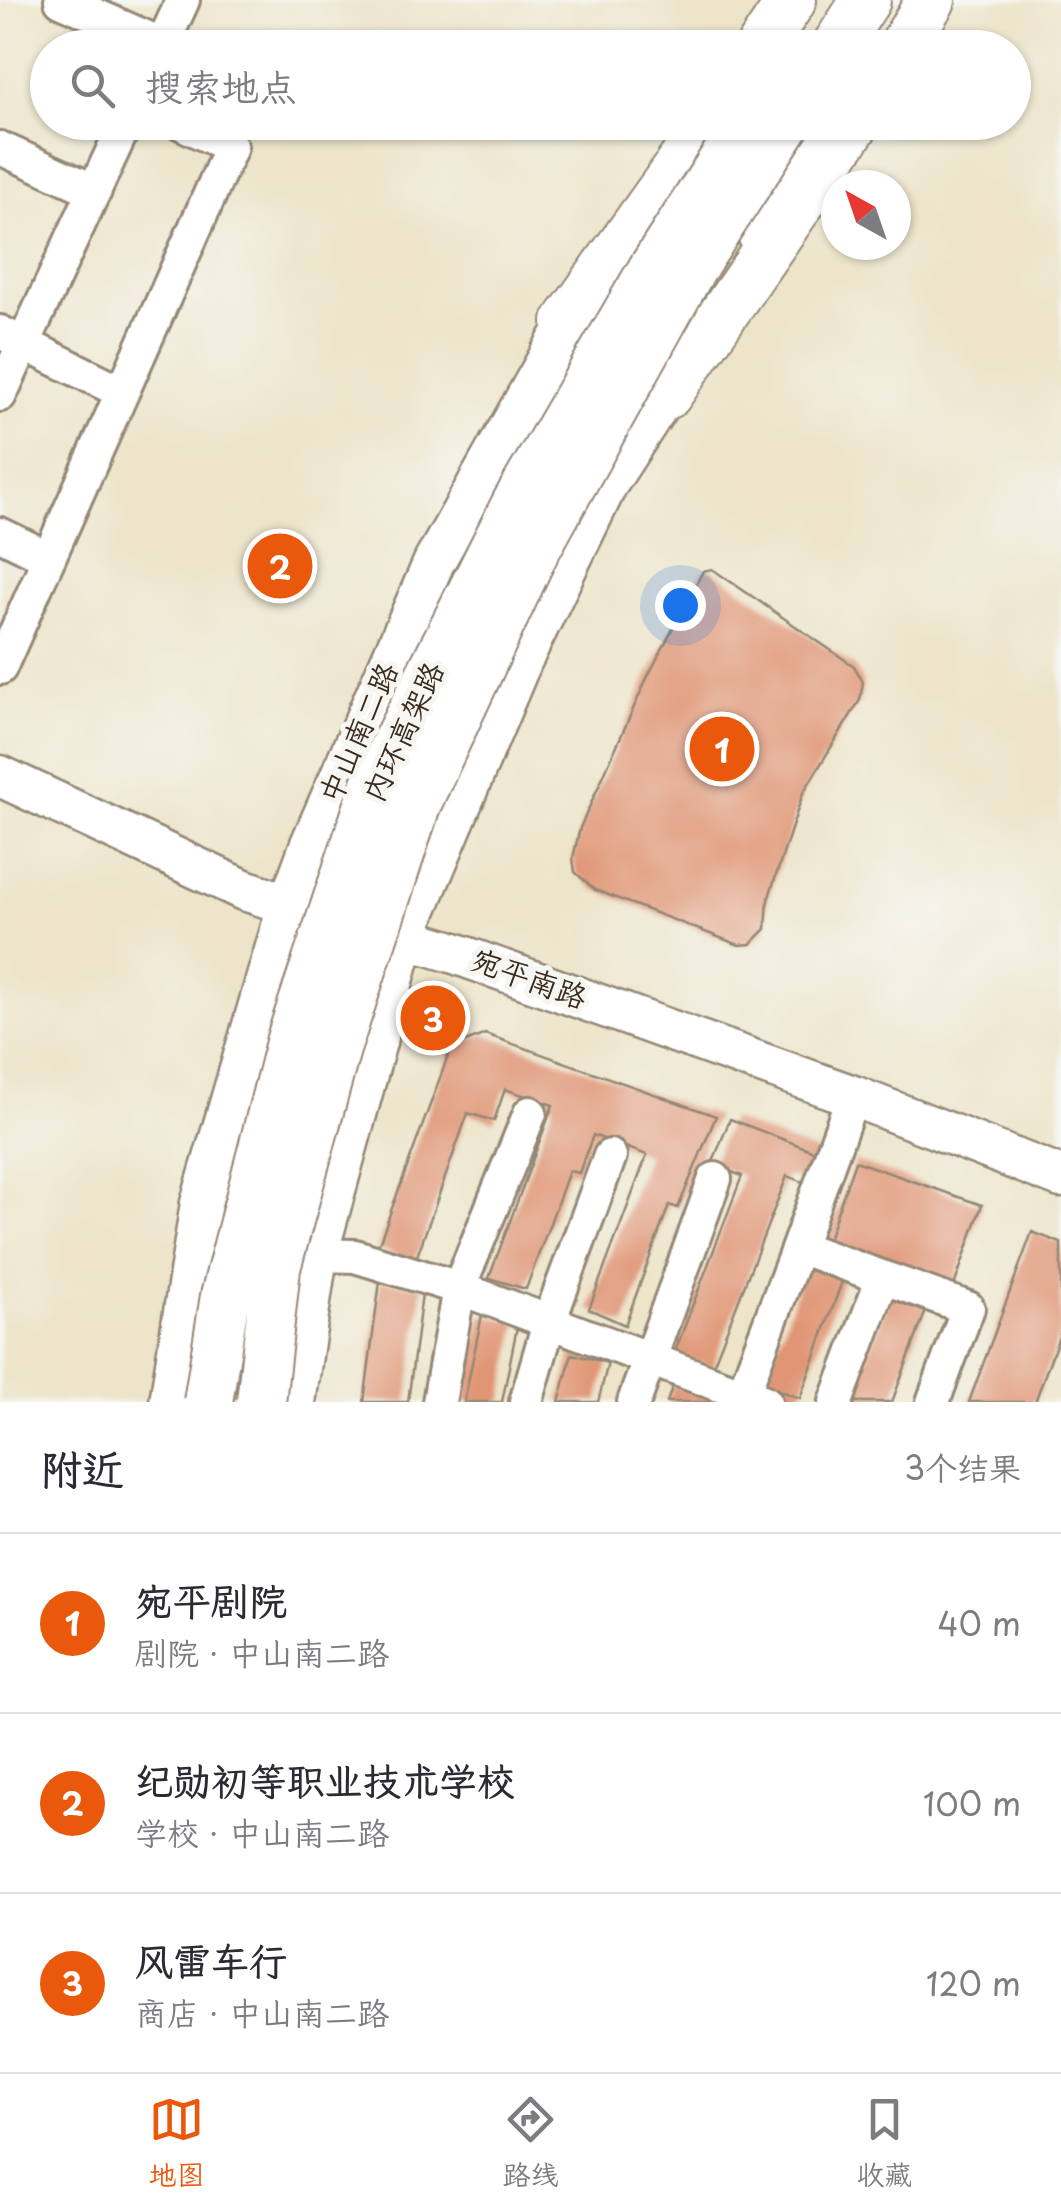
<!DOCTYPE html>
<html lang="zh">
<meta charset="utf-8">
<style>
:root{--surface:#fff;--page:#f2f2f3;--text:#2b2b33;--muted:#7c7c81;--line:#e1e1e2;--accent:#ea580c}
body{margin:0;font-family:"Playpen Sans","LXGW WenKai TC",sans-serif;background:var(--page);color:var(--text)}
.compass{position:absolute;left:821px;top:170px;width:90px;height:90px;border-radius:50%;background:var(--surface);box-shadow:0 2px 8px #0004;rotate:320deg}
.you{position:absolute;left:680px;top:605px;width:35px;height:35px;margin:-25px;border:8px solid #fff;border-radius:50%;background:#1a73e8;box-shadow:0 0 0 15px #1a73e833}
.badge{display:grid;place-items:center;width:65px;height:65px;border-radius:50%;background:var(--accent);color:#fff;font-size:32px;font-weight:700}
.pin{position:absolute;translate:-50% -50%;border:5px solid #fff;box-shadow:0 2px 10px #0006}
.list{margin:0;padding:0;list-style:none}
h2{display:flex;justify-content:space-between;align-items:center;height:130px;margin:0;padding:0 40px;font-size:42px}
h2 small{font-size:32px;font-weight:400;color:var(--muted)}
.list li{display:grid;grid-template-columns:65px 1fr auto;gap:30px;align-items:center;box-sizing:border-box;height:180px;padding:0 40px;border-top:2px solid var(--line)}
.list b{display:block;font-size:38px;white-space:nowrap}
.list p{margin:0;font-size:32px;white-space:nowrap;color:var(--muted)}
.list em{font-size:32px;font-style:normal;color:var(--muted)}
.icon{flex:none;width:55px;height:55px;fill:none;stroke:currentColor;stroke-width:2;stroke-linecap:round;stroke-linejoin:round}
.map{position:relative;flex:none;width:1061px;height:1402px;overflow:hidden}
.search{position:absolute;background:var(--surface);box-shadow:0 2px 8px #0004;left:30px;right:30px;top:30px;height:110px;display:flex;align-items:center;gap:25px;box-sizing:border-box;padding:0 35px;border-radius:55px;color:var(--muted);font-size:38px}
.sheet{height:670px;background:var(--surface)}
nav{display:flex;justify-content:space-around;align-items:center;box-sizing:border-box;height:140px;border-top:2px solid var(--line);background:var(--surface);font-size:28px;color:var(--muted)}
nav a{display:grid;justify-items:center;gap:5px}
nav .on{color:var(--accent)}
.map>svg:first-child{display:block}
</style>
<div class="map">
<svg width="1061" height="1402" viewBox="0 0 1061 1402">
<rect width="100%" height="100%" fill="#f6f6f2"/>
<filter id="ink" filterUnits="userSpaceOnUse"><feTurbulence type="fractalNoise" baseFrequency=".01" numOctaves="2"/><feDisplacementMap in="SourceGraphic" scale="20" xChannelSelector="R" yChannelSelector="G"/><feConvolveMatrix kernelMatrix="1 2 1 2 8 2 1 2 1" color-interpolation-filters="sRGB"/></filter>
<filter id="wash" filterUnits="userSpaceOnUse"><feTurbulence type="fractalNoise" baseFrequency=".0048" numOctaves="4" result="noise"/><feDisplacementMap in="SourceGraphic" scale="40" xChannelSelector="R" yChannelSelector="G"/><feGaussianBlur stdDeviation="2.25" result="paint"/><feColorMatrix in="noise" values="0 0 0 0 0 0 0 0 0 0 0 0 0 0 0 0 0 1.4 0 .05"/><feComposite in="paint" operator="in"/></filter>
<g filter="url(#wash)">
<rect width="100%" height="100%" fill="#ede4c9"/>
<g id="blocks">
<path fill="#e09574" d="M 712,569 L 854,666 L 863,682 L 860,700 L 803,793 L 768,900 L 766,929 L 751,944 L 739,945 L 595,890 L 575,872 L 573,858 L 580,828 L 647,678 L 703,571 Z
M 485,1034 L 716,1116 L 678,1208 L 669,1205 L 625,1325 L 589,1309 L 647,1155 L 593,1135 L 579,1173 L 569,1171 L 526,1289 L 489,1278 L 553,1105 L 505,1089 L 494,1121 L 468,1113 L 415,1262 L 377,1249 L 451,1048 Z
M 730,1119 L 819,1153 L 808,1184 L 787,1176 L 712,1368 L 674,1354 L 742,1176 L 712,1164 Z
M 855,1161 L 982,1205 L 953,1289 L 827,1242 Z
M 1032,1232 L 1061,1243 L 1061,1331 L 1035,1402 L 969,1402 Z
M 806,1263 L 844,1276 L 800,1398 L 763,1385 Z
M 380,1281 L 423,1286 L 408,1402 L 364,1402 Z
M 891,1291 L 928,1305 L 892,1402 L 851,1402 Z
M 482,1315 L 518,1322 L 502,1402 L 464,1402 Z
M 572,1354 L 608,1363 L 598,1402 L 559,1402 Z
M 673,1385 L 710,1398 L 709,1402 L 667,1402 Z"/>
</g>
</g>
<g filter="url(#ink)">
<use href="#blocks" fill-opacity="0" stroke="#948774" stroke-width="2.5"/>
<g fill="none" stroke-linecap="round" stroke-linejoin="round">
<defs>
<path id="minor" d="M 61,0 L 163,45
M 161,48 L 183,0
M 0,148 L 95,191
M 0,332 L 122,392
M 0,395 L 126,122
M 0,534 L 49,558
M 0,668 L 231,147 L 179,122
M 798,1247 L 853,1096
M 317,1255 L 355,1256 L 459,1288 L 765,1402
M 439,1402 L 459,1288 L 530,1113
M 526,1402 L 550,1319 L 610,1156
M 634,1402 L 715,1179
M 740,1402 L 798,1247 L 968,1308 L 933,1402
M 836,1402 L 882,1280"/>
<path id="major" d="M 757,233 L 818,122
M 0,776 L 244,890 L 313,912
M 379,930 L 449,951 L 853,1096 L 1061,1177
M 170,1402 L 201,1203 L 288,906 L 311,844 L 434,562 L 584,295
M 295,1402 L 317,1255 L 405,937 L 520,664 L 607,484 L 683,367"/>
<path id="highway" d="M 760,48 L 792,0
M 835,48 L 866,0
M 902,48 L 931,0
M 567,322 L 710,122
M 668,394 L 856,122"/>
</defs>
<use href="#minor" stroke="#948774" stroke-width="38"/>
<use href="#major" stroke="#948774" stroke-width="45"/>
<use href="#highway" stroke="#948774" stroke-width="52"/>
<use href="#minor" stroke="#fff" stroke-width="32"/>
<use href="#major" stroke="#fff" stroke-width="40"/>
<use href="#highway" stroke="#fff" stroke-width="48"/>
<defs>
<path id="highway-bridge" d="M 208,1402 L 225,1296 L 291,1039 L 377,781 L 517,502 L 652,270 L 748,122
M 261,1402 L 276,1268 L 336,1049 L 416,805 L 532,556 L 690,271 L 787,122"/>
</defs>
<use href="#highway-bridge" stroke="#948774" stroke-width="52" stroke-linecap="butt"/>
<use href="#highway-bridge" stroke="#fff" stroke-width="48"/>
</g>
</g>
<g text-anchor="middle" stroke-width="10" stroke-linejoin="round" paint-order="stroke">
<g font-size="30" fill="#3b2a1e" stroke="#f6f6f2">
<text transform="translate(404 732) rotate(-65)" y="10">内环高架路</text>
<text transform="translate(359 733) rotate(-66)" y="10">中山南二路</text>
<text transform="translate(529 979) rotate(20)" y="10">宛平南路</text>
</g>
</g>
</svg>
<svg class="compass" viewBox="-18 -18 36 36"><path d="M0-13l5 13h-10z" fill="#e53935"/><path d="M0 13l5-13h-10z" fill="#7c7c81"/></svg>
<div class="you"></div>
<div class="pin badge" style="left:722px;top:749px">1</div>
<div class="pin badge" style="left:280px;top:566px">2</div>
<div class="pin badge" style="left:433px;top:1018px">3</div>
<div class="search"><svg class="icon" aria-label="search" viewBox="0 0 24 24"><circle cx="10" cy="10" r="6"/><path d="M15 15l6 6"/></svg>搜索地点</div>
</div>
<section class="sheet">
<h2>附近<small>3个结果</small></h2>
<ul class="list">
<li><span class="badge">1</span><div><b>宛平剧院</b><p>剧院 · 中山南二路</p></div><em>40 m</em></li>
<li><span class="badge">2</span><div><b>纪勋初等职业技术学校</b><p>学校 · 中山南二路</p></div><em>100 m</em></li>
<li><span class="badge">3</span><div><b>风雷车行</b><p>商店 · 中山南二路</p></div><em>120 m</em></li>
</ul>
</section>
<nav>
<a class="on"><svg class="icon" aria-label="map" viewBox="0 0 24 24"><path d="M3 6l6-2 6 2 6-2v14l-6 2-6-2-6 2zM9 4v14M15 6v14"/></svg>地图</a>
<a><svg class="icon" aria-label="directions" viewBox="0 0 24 24"><path d="M12 3l9 9-9 9-9-9zM9 14v-3h6M13 9l2 2-2 2"/></svg>路线</a>
<a><svg class="icon" aria-label="saved" viewBox="0 0 24 24"><path d="M7 4h10v16l-5-4-5 4z"/></svg>收藏</a>
</nav>
